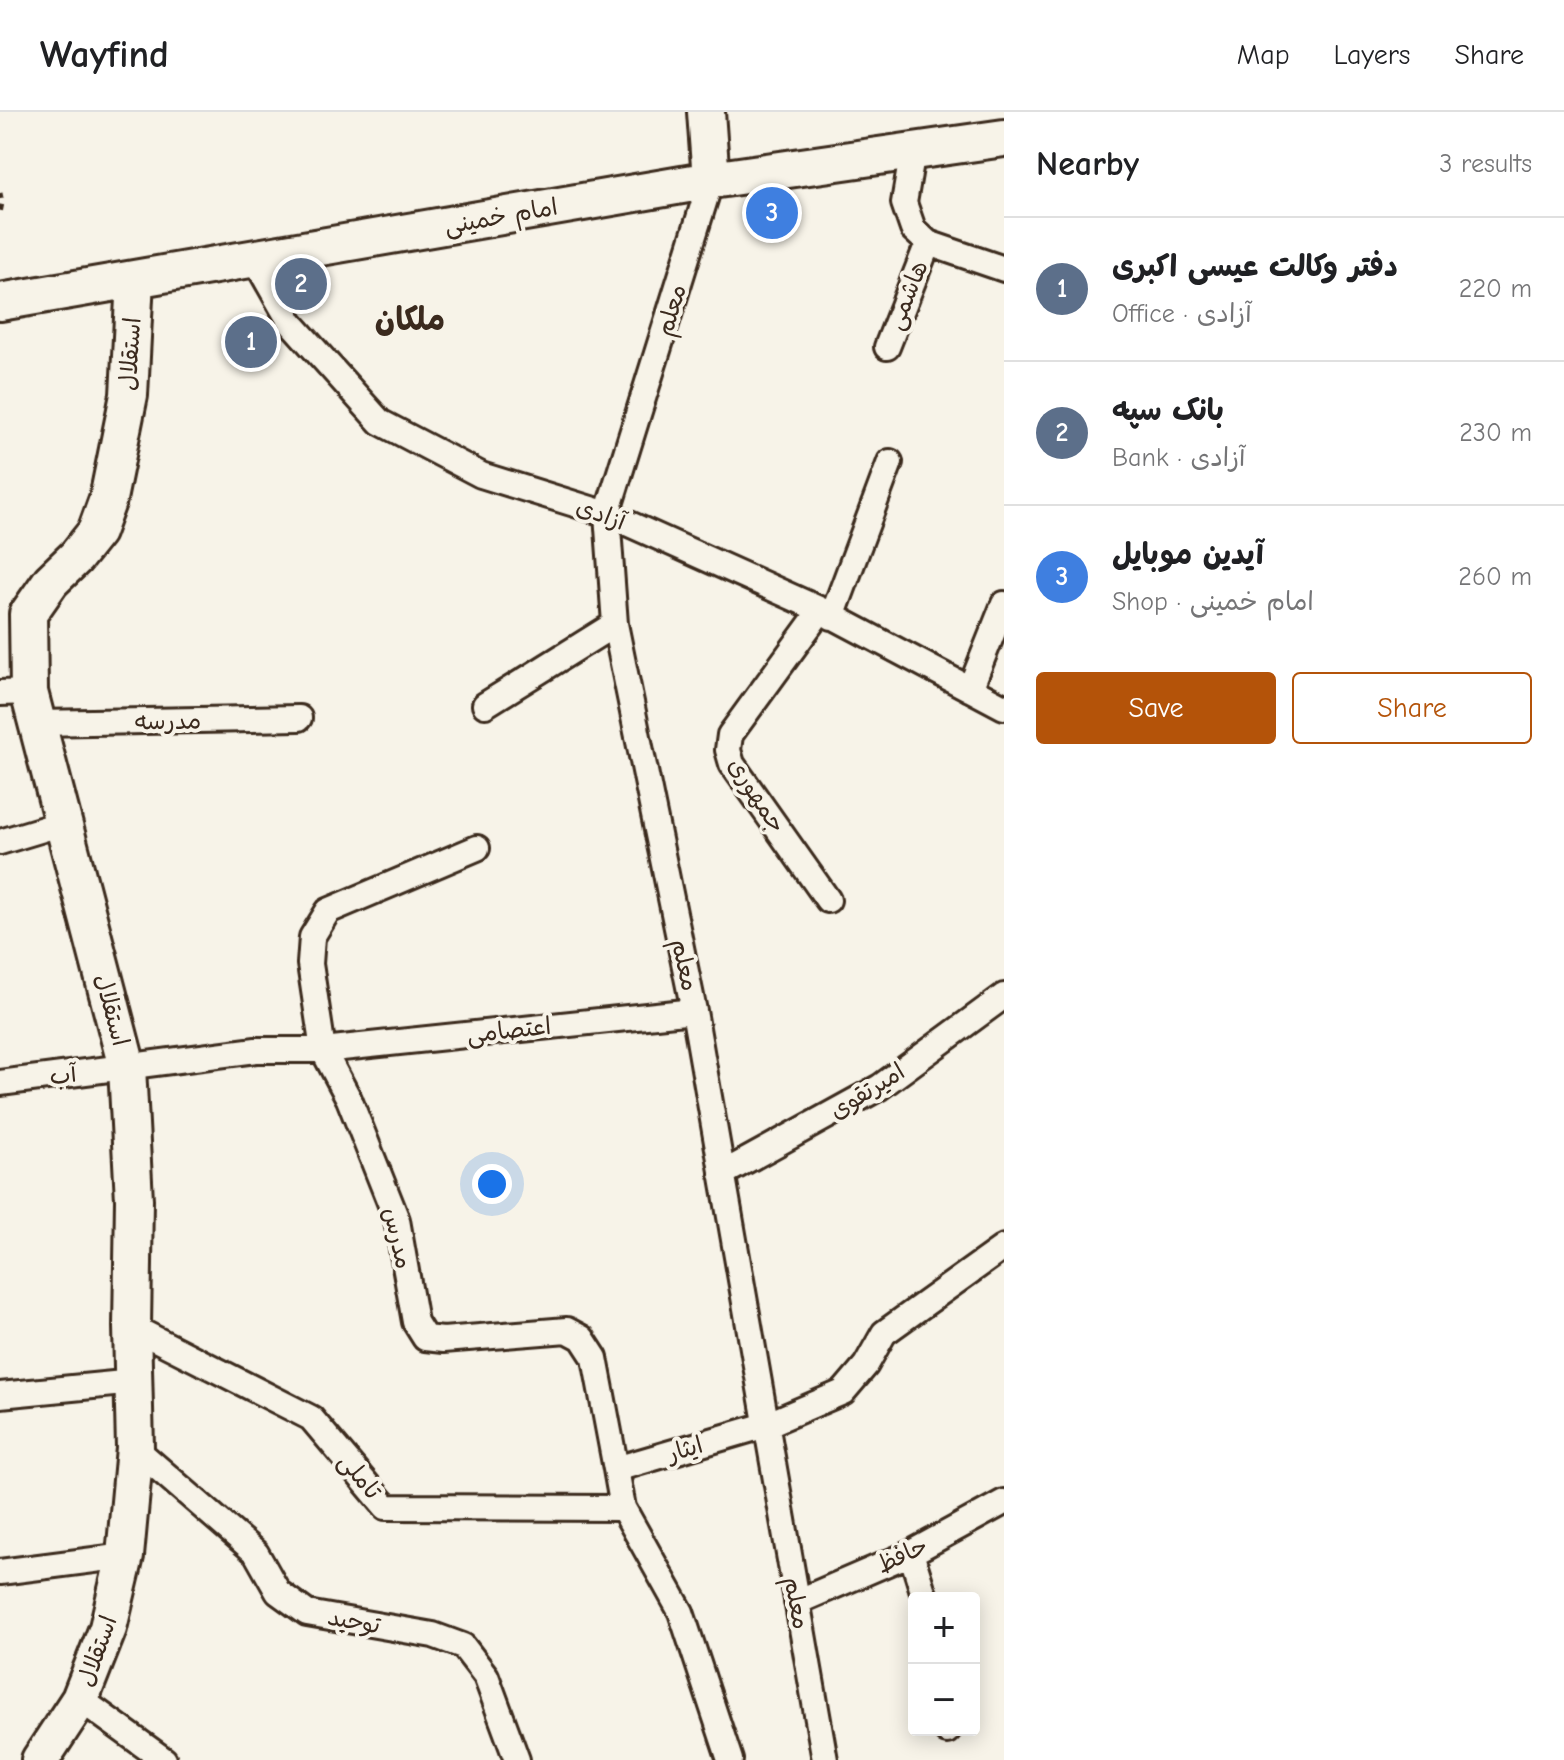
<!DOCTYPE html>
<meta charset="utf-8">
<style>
:root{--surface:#fff;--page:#f2f2f2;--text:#202124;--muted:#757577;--line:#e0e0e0;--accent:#b45309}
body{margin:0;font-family:"Comic Neue","Playpen Sans Arabic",sans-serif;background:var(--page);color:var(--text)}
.controls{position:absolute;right:24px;bottom:24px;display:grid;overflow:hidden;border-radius:8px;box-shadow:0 4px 20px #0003}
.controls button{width:72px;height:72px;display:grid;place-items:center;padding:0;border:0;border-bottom:2px solid var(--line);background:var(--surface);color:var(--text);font:40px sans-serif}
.you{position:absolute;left:492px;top:1072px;width:28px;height:28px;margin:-20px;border:6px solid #fff;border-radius:50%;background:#1a73e8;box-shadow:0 0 0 12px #1a73e833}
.badge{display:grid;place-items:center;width:52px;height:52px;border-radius:50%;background:var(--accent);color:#fff;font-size:26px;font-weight:700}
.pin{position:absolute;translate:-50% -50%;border:4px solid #fff;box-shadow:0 2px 8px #0006}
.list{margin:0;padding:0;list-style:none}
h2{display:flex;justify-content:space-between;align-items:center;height:104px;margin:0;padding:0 32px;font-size:34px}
h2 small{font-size:26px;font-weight:400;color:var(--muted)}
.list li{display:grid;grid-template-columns:52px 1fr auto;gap:24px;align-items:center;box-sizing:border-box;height:144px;padding:0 32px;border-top:2px solid var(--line)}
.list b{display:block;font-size:30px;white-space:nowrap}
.list p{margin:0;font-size:26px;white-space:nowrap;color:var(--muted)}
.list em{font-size:26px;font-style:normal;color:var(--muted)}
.actions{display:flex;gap:16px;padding:24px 32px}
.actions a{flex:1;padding:18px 0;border:2px solid var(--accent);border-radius:8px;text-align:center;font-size:28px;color:var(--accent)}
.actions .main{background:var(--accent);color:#fff}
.map{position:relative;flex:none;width:1004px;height:1648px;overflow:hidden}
header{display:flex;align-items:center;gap:48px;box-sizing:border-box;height:112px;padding:0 40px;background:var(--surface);border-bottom:2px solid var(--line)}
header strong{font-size:38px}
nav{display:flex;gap:44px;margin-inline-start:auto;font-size:28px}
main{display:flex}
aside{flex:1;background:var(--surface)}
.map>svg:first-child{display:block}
</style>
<header>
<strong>Wayfind</strong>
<nav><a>Map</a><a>Layers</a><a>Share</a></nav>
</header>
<main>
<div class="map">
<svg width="1004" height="1648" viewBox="0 0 1004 1648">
<rect width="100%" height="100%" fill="#f7f3e8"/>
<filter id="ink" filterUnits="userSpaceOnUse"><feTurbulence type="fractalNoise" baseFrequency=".0125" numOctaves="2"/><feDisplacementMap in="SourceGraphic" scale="16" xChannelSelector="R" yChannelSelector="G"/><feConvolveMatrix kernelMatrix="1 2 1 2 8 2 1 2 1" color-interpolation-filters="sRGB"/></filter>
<g filter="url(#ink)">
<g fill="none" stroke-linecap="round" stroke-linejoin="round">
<defs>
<path id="street" d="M 913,38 L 904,91 L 913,117 L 928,131 L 1004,157
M 711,68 L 607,402 L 615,512 L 694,899 L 825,1648
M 254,146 L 291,211 L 380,310 L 481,363 L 607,402 L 821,498 L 1004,595
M 887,235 L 928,131
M 821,498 L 730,623 L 728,638 L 732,652 L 828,788
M 832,505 L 890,350
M 970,577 L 1004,492
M 0,581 L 29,580
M 485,593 L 615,512
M 38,611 L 299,606
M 0,730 L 63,711
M 477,736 L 328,799 L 312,825 L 310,852 L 323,938 L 694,899
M 0,971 L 256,938 L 323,938 L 349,987 L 397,1108 L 415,1210 L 425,1226 L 443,1228 L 567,1218 L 582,1226 L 595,1246 L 616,1357
M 722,1062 L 880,975 L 1004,884
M 132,1215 L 311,1306 L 386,1395 L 623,1396
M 0,1283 L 134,1270
M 135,1336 L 256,1441 L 278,1480 L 307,1501 L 433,1523 L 463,1534 L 486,1564 L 517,1648
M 911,1441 L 925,1486
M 0,1460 L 125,1444
M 797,1490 L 911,1441 L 1004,1390
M 80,1587 L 164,1648
M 947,1619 L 948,1618
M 730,1648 L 681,1500 L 623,1396 L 616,1357 L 766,1313 L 843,1280 L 866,1253 L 884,1221 L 1004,1135"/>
<path id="secondary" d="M 706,0 L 711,68
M 0,190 L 711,68 L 1004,26
M 40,1648 L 80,1587 L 108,1516 L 125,1444 L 135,1336 L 132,1215 L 134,1088 L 127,955 L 29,580 L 28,502 L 51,469 L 76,445 L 96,420 L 108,387 L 129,283 L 135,167"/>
</defs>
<use href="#street" stroke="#3b2a1e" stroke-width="30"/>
<use href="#secondary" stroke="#3b2a1e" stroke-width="42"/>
<path stroke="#3b2a1e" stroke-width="5" stroke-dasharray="6 6" stroke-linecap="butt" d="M 0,81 L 2,91 L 0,101"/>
<use href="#street" stroke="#f7f3e8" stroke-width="24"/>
<use href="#secondary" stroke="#f7f3e8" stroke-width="36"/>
</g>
</g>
<g text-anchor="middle" stroke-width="8" stroke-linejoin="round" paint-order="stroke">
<g font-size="24" fill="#3b2a1e" stroke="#f7f3e8">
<text transform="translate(501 104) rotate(-10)" y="8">امام خمینی</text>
<text transform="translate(907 183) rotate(-68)" y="8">هاشمی</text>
<text transform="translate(671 198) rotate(-73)" y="8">معلم</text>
<text transform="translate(130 242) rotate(-86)" y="8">استقلال</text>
<text transform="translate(601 402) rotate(20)" y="8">آزادی</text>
<text transform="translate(168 609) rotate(-1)" y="8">مدرسه</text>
<text transform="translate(757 683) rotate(57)" y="8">جمهوری</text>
<text transform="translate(685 853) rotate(78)" y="8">معلم</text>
<text transform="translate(112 898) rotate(75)" y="8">استقلال</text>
<text transform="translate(509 918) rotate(-6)" y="8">اعتصامی</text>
<text transform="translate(63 963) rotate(-7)" y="8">آب</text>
<text transform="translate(867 979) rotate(-32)" y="8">امیرتقوی</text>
<text transform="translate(398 1126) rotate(77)" y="8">مدرس</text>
<text transform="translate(685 1337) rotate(-17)" y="8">ایثار</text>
<text transform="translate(360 1364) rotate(50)" y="8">تاملی</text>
<text transform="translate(902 1443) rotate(-25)" y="8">حافظ</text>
<text transform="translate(797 1491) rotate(80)" y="8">معلم</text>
<text transform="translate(354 1509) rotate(10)" y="8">توحید</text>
<text transform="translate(97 1539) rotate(-70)" y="8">استقلال</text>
</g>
<g font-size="32" font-weight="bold" fill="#3b2a1e" stroke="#f7f3e8">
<text x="410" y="218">ملکان</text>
</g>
</g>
</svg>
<div class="controls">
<button>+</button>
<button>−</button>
</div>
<div class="you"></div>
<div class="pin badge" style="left:251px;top:230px;background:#5c6f8a">1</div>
<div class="pin badge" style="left:301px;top:172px;background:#5c6f8a">2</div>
<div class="pin badge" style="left:772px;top:101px;background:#3f7fe0">3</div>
</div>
<aside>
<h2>Nearby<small>3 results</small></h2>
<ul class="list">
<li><span class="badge" style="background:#5c6f8a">1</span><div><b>دفتر وکالت عیسی اکبری</b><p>Office · آزادی</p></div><em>220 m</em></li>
<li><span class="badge" style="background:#5c6f8a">2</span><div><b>بانک سپه</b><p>Bank · آزادی</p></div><em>230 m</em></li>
<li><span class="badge" style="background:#3f7fe0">3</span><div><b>آیدین موبایل</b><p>Shop · امام خمینی</p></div><em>260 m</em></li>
</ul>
<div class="actions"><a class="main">Save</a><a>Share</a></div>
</aside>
</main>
